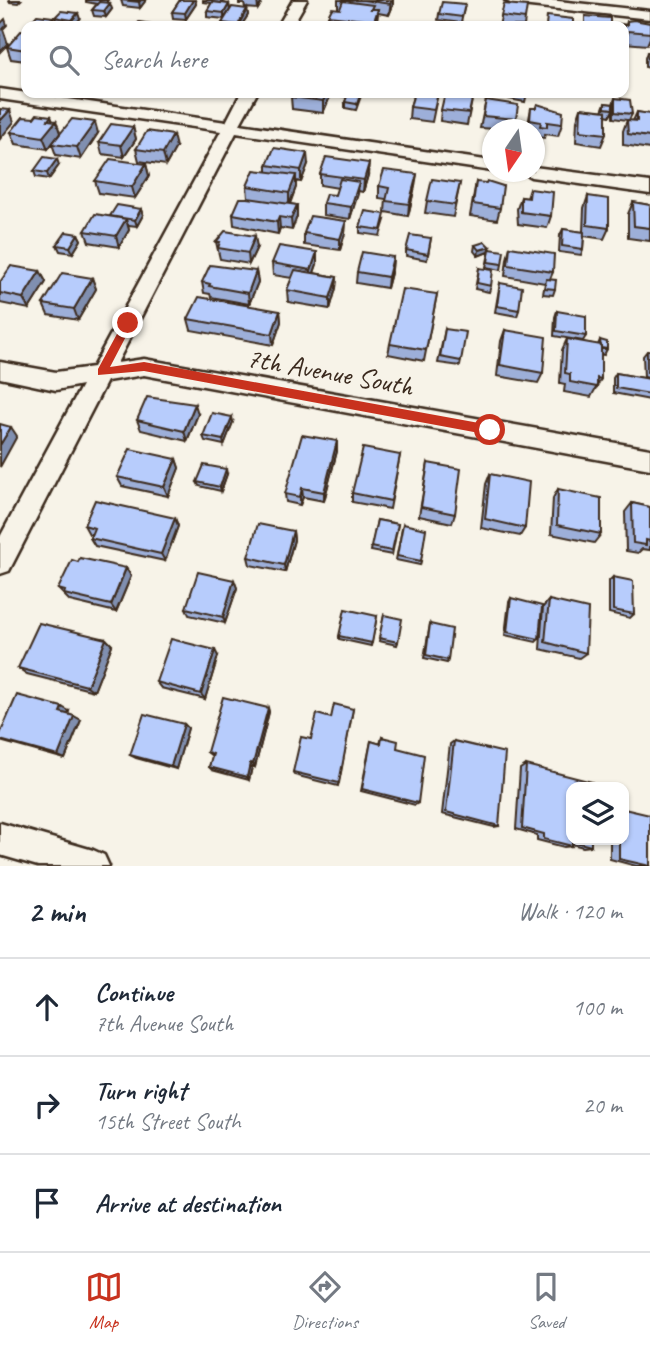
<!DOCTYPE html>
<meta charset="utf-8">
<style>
:root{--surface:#fff;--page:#f2f2f3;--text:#1f2937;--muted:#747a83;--line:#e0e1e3;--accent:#c8321e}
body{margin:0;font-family:Caveat,sans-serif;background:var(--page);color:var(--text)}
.controls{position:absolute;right:21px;bottom:21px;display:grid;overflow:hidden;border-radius:14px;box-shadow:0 2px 5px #0004}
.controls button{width:63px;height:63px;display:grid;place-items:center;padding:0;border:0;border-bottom:2px solid var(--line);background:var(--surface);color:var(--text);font:35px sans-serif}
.compass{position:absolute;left:482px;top:119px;width:63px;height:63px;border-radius:50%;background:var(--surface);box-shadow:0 2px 5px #0004;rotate:193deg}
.stop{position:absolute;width:21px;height:21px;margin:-16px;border:5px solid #c8321e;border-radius:50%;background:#fff}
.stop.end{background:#c8321e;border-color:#fff;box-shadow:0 2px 7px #0008}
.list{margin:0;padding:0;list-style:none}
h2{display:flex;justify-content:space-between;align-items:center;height:91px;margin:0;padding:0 28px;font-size:30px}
h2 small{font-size:23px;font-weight:400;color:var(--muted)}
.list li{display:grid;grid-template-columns:46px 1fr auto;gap:21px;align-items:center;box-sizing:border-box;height:98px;padding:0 28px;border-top:2px solid var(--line)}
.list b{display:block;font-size:26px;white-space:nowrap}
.list p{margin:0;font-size:23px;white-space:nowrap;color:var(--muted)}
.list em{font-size:23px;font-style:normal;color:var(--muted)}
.icon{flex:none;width:38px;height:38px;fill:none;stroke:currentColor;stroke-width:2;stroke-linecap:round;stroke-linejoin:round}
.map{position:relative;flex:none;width:650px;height:866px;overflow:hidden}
.search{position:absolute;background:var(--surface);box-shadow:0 2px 5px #0004;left:21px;right:21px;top:21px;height:77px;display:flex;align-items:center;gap:18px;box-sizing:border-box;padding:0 24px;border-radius:14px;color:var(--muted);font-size:26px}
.sheet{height:385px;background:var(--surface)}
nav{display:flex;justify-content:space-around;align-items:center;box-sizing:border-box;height:98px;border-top:2px solid var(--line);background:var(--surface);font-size:19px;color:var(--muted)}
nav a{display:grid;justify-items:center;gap:4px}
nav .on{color:var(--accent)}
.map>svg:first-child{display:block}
</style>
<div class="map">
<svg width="650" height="866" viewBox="0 0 650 866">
<rect width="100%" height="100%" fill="#f7f3e8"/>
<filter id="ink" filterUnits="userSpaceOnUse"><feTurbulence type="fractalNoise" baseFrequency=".0143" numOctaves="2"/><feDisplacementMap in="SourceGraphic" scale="14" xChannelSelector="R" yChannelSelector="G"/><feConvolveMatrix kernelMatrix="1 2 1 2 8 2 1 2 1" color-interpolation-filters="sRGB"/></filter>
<g filter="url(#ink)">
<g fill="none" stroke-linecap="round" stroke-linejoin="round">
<defs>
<path id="street" d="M 293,0 L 307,0 L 292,26 L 278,26 Z
M 505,0 L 549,0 L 650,11 L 650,19 L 512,4 Z
M 0,89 L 226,122 L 241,93 L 257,93 L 240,124 L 492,161 L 492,171 L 236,133 L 117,363 L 144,359 L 650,449 L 650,469 L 144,375 L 107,381 L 9,571 L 0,574 L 0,537 L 82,385 L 56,390 L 0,378 L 0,362 L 56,372 L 93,367 L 221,131 L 0,99 Z
M 534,167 L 650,182 L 650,194 L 531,177 L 522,172 L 534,172 Z
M 0,823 L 93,850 L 104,855 L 109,866 L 38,866 L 0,855 Z"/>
</defs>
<use href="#street" stroke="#3b2a1e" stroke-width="5"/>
<use href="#street" fill="#f7f3e8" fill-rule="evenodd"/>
</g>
<path fill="#9dafd9" stroke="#3b2a1e" stroke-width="2" d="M 9,0 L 21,0 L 18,3 L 10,2 Z
M 86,0 L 108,0 L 106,3 L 112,9 L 106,17 L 94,16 L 92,10 L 97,4 L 86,2 Z
M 121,0 L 146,0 L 140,8 L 123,6 Z
M 180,0 L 195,0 L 196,4 L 186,19 L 173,18 L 172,12 Z
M 203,0 L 224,0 L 222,3 L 229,4 L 230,10 L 224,19 L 207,17 L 207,11 L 212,3 L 203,2 Z
M 239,0 L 263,0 L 258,9 L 245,8 L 244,4 L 239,4 Z
M 338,0 L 393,0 L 393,5 L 389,15 L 378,13 L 377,21 L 375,26 L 328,26 L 328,16 L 338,8 Z
M 465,4 L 461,23 L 438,20 L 439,14 Z
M 504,4 L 525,19 L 524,26 L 499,26 Z
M 247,9 L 248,15 L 241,26 L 222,26 L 222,23 Z
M 55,17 L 80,19 L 74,25 L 57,23 Z
M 627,21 L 650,23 L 650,38 L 647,45 L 625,43 L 624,45 L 624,26 L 618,26 L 619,24 L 626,25 Z
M 26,32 L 26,61 L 11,59 L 7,47 Z
M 647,52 L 650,52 L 650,68 L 645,67 L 645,58 Z
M 341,93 L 362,93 L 356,110 L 345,108 L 345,102 L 347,97 L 340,96 Z
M 414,93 L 438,93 L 432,122 L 409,119 L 410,107 Z
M 461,93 L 480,93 L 480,95 Z
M 510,93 L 527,93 L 525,102 L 509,99 Z
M 473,95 L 467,125 L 440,121 L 441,110 Z
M 291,97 L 329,99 L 323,113 L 292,109 Z
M 615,98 L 632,114 L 629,120 L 633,121 L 637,112 L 650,114 L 650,149 L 623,145 L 623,131 L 627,120 L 613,118 L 613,110 L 610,116 L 606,115 L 606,134 L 601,146 L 576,142 L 577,120 L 581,108 L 602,111 L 605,103 L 613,104 Z
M 486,100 L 516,119 L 514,130 L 480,128 Z
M 537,104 L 562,124 L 558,136 L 545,134 L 544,138 L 537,137 L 537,133 L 535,133 L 535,130 L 527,130 L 531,108 L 536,108 Z
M 52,121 L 56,121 L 60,133 L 52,143 L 98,133 L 81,159 L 56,155 L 52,144 L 48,149 L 16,144 L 11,132 Z
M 133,127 L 136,139 L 124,157 L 102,154 L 99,142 Z
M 176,147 L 166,165 L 139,161 L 136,149 Z
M 146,164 L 149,176 L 135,198 L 99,193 L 95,181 Z
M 308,164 L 301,182 L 296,181 L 296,187 L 290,204 L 297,205 L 297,216 L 292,230 L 280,228 L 278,234 L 234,225 L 233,214 L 248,198 L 247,186 L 267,172 L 267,165 Z
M 59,165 L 49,179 L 36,177 L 34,171 Z
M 320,174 L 368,175 L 363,192 L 358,191 L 350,219 L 323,215 L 323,203 L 335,195 L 338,188 L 320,185 Z
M 476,182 L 500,208 L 497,220 L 470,216 Z
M 460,183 L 453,217 L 425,213 L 427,201 Z
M 379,186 L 415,186 L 408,216 L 385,212 L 386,199 L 379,198 Z
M 530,189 L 551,216 L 547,228 L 518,224 L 517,209 L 521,197 L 527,198 Z
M 588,196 L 609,228 L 604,239 L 584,236 L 583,249 L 581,255 L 559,252 L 560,235 L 563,229 L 583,232 L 584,208 Z
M 633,202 L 650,205 L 650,241 L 628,238 L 628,214 Z
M 143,215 L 137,226 L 128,225 L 129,230 L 119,247 L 89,242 L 85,231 L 110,216 Z
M 385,220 L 380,236 L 360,233 L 360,227 Z
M 346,221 L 345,233 L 340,250 L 304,245 L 304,233 Z
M 78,234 L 81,240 L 73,253 L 60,251 L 57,245 Z
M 431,238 L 427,260 L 406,256 L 406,250 Z
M 216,242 L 257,247 L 249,264 L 220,259 Z
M 475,245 L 490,247 L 488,252 L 478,256 L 474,251 Z
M 510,247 L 553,272 L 550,279 L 555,289 L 553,295 L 543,294 L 545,283 L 505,276 L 507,259 Z
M 490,249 L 502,264 L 501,270 L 486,267 Z
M 393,257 L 392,269 L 387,288 L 356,283 L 357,272 Z
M 272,263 L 317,264 L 314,273 L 337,277 L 336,288 L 330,309 L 288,302 L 287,290 L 292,278 L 273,275 Z
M 479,268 L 491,286 L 489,292 L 475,289 Z
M 40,271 L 46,282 L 29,309 L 0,303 L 0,282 Z
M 256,271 L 258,282 L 249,304 L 211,297 L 210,294 L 204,293 L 202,282 Z
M 92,278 L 96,289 L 78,320 L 48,315 L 43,304 Z
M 500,283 L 519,310 L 517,316 L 495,312 Z
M 437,294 L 424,361 L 388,354 L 390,344 Z
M 280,311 L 281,322 L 273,345 L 191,330 L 188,319 Z
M 557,311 L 586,336 L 583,341 L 554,336 L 555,317 Z
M 445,329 L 461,361 L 460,366 L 438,363 Z
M 505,330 L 543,373 L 538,383 L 497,376 L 501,341 Z
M 567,339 L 598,345 L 600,340 L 607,349 L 604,355 L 601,354 L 601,379 L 591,397 L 564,392 L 565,384 L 560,383 L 562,350 Z
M 647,351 L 650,351 L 650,378 L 644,377 L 643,356 Z
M 616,373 L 650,379 L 650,400 L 613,393 L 613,378 Z
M 198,414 L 187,441 L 141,430 L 137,420 Z
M 233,422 L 224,445 L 205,441 L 203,436 Z
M 337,441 L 337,451 L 324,501 L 303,497 L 300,505 L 286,502 L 285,494 Z
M 400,455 L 390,509 L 352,502 L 352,493 Z
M 176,459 L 179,468 L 168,496 L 122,486 L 117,477 Z
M 428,463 L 455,514 L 452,523 L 419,516 Z
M 227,474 L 221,491 L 199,486 L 197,482 Z
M 490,474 L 525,528 L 520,536 L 481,528 L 486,484 Z
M 558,489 L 601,534 L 594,543 L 551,534 L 553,498 Z
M 632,503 L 650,507 L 650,550 L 642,549 L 638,553 L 626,551 L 625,512 Z
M 175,518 L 178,526 L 165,561 L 95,546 L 90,538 L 91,534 L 89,534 L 84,525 Z
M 377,520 L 398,524 L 392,555 L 371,551 Z
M 403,524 L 421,561 L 420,565 L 396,560 Z
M 293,531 L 294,540 L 285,572 L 250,565 L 248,557 Z
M 126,568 L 131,576 L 116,612 L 70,601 L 58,589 Z
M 613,577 L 634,614 L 630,618 L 609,613 L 609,581 Z
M 234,580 L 237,588 L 225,623 L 189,615 L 186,608 Z
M 511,598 L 539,639 L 536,642 L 505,635 L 509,602 Z
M 549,600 L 586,653 L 579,658 L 540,649 L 543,607 Z
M 384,615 L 398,642 L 397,645 L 379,641 Z
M 377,616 L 371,646 L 339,639 L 339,636 Z
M 430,624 L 448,660 L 447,663 L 424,658 Z
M 106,639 L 112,645 L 94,691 L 27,674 L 18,668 Z
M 218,656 L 205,699 L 161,688 L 156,682 Z
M 268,708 L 269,712 L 255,767 L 252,767 L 249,780 L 212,770 L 209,767 L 212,756 L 207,752 Z
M 353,709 L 338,786 L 294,775 L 293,772 L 311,739 Z
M 69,711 L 68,714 L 81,720 L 65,759 L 0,741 Z
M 184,724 L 188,728 L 176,769 L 136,758 L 130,755 Z
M 382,737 L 397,748 L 418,803 L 415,805 L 361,791 L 371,741 L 380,744 Z
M 454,741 L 499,826 L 494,827 L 442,814 L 450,744 Z
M 526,765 L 591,846 L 583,847 L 572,844 L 572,846 L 564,847 L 537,840 L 537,835 L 516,829 L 520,769 Z
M 610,840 L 624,840 L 650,866 L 636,866 L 610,859 Z"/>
<path fill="#808fb0" stroke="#3b2a1e" stroke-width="2" d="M 141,0 L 146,0 L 140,8 L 139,2 Z
M 193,0 L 195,0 L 196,4 L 186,19 L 185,13 Z
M 257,0 L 263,0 L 258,9 Z
M 391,0 L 393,0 L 393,5 L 389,15 Z
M 110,3 L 112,9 L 106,17 L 104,11 Z
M 229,4 L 230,10 L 224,19 L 224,13 Z
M 247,9 L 248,15 L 241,26 L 238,26 Z
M 378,9 L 377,21 L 375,26 L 373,26 L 374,21 Z
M 78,13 L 80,19 L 74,25 L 72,20 Z
M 53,17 L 55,23 L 52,26 L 45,26 Z
M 5,19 L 7,25 L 3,29 L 8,44 L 0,52 L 0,24 Z
M 327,93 L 329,93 L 329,99 L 323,113 L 323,101 Z
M 10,110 L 14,122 L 0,139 L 0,121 Z
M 51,116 L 54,124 L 56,121 L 60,133 L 48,149 L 43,137 L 48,120 Z
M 95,122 L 98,133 L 81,159 L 77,147 Z
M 133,127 L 136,139 L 124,157 L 121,145 Z
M 173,135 L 176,147 L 166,165 L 163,153 Z
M 307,153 L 308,164 L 301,182 L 301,170 Z
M 57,159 L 59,165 L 49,179 L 47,173 Z
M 369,163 L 368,175 L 363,192 L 364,180 Z
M 146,164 L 149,176 L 135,198 L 132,187 Z
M 417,174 L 415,186 L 408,216 L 409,204 Z
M 296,175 L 296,187 L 289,205 L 289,193 Z
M 359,182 L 358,194 L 350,219 L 351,207 Z
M 297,205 L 297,216 L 292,230 L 291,219 Z
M 141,209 L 143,215 L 137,226 L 135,220 Z
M 279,217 L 280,228 L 278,234 L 277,222 Z
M 126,219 L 129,230 L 119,247 L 116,236 Z
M 346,221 L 345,233 L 340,250 L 340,239 Z
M 78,234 L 81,240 L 73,253 L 70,247 Z
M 255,236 L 257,247 L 249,264 L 248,253 Z
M 490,247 L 488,252 L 478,256 L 479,250 Z
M 317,252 L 317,264 L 311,281 L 311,270 Z
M 393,257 L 392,269 L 387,288 L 388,277 Z
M 40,271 L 46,282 L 29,309 L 23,298 Z
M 256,271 L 258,282 L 249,304 L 248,293 Z
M 337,277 L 336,288 L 330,309 L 330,298 Z
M 92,278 L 96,289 L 78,320 L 74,309 Z
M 280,311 L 281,322 L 273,345 L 272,334 Z
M 195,404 L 198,414 L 187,441 L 184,431 Z
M 232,417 L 233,422 L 224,445 L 223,440 Z
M 11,427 L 17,436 L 0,467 L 0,445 Z
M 337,441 L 337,451 L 324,501 L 324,492 Z
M 176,459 L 179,468 L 168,496 L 164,487 Z
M 226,469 L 227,474 L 221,491 L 220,487 Z
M 302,488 L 303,497 L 300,505 L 300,497 Z
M 175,518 L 178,526 L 165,561 L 161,554 Z
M 293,531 L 294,540 L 285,572 L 284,565 Z
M 126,568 L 131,576 L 116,612 L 111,605 Z
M 234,580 L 237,588 L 225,623 L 223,617 Z
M 106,639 L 112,645 L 94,691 L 87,686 Z
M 215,650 L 218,656 L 205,699 L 201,694 Z
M 62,707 L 69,711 L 67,717 L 60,712 Z
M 268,708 L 269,712 L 255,767 L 253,764 Z
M 74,716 L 81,720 L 65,759 L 58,756 Z
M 184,724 L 188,728 L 176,769 L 171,766 Z
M 250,763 L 252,767 L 249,780 L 247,777 Z"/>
<path fill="#b7ccfc" stroke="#3b2a1e" stroke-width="2" d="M 121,0 L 141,0 L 139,2 Z
M 180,0 L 193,0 L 185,13 L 172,12 Z
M 363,0 L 391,0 L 390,4 Z
M 343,1 L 373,5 L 371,9 L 378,9 L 374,21 L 328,16 L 332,8 L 340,9 Z
M 99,2 L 110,3 L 104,11 L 92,10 Z
M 212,2 L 229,4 L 224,13 L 207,11 Z
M 442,2 L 465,4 L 462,17 L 439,14 Z
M 504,4 L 527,6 L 525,19 L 501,16 Z
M 232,7 L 247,9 L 238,25 L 222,23 Z
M 61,11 L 78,13 L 72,20 L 55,17 Z
M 37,15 L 53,17 L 45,26 L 27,26 Z
M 547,16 L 573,19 L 573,26 L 546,26 Z
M 585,16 L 610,18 L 610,26 L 585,26 Z
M 634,20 L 650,23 L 650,33 L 628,31 L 628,34 L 624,34 L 624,26 L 619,26 L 619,24 L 627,25 L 627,21 Z
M 139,22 L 152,24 L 151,26 L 136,26 Z
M 68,24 L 83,26 L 67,26 Z
M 178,24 L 198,26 L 176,26 Z
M 21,31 L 26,32 L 26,50 L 7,47 Z
M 647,52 L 650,52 L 650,61 L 648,61 Z
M 293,93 L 327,93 L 323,101 L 291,97 Z
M 414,93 L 438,93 L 434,110 L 410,107 Z
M 445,93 L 473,95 L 469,113 L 441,110 Z
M 510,93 L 527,93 L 527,95 Z
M 348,94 L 360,95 L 357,104 L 345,102 Z
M 615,98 L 630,100 L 632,114 L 615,112 Z
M 486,100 L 518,105 L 516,119 L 483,116 Z
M 605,103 L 613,104 L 613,109 L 605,108 Z
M 537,104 L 563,112 L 562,124 L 547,122 L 547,127 L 540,126 L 541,122 L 530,120 L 531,108 L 536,108 Z
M 581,108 L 606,111 L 606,134 L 580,131 Z
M 0,109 L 10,110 L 0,121 Z
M 637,112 L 650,114 L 650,137 L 628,134 L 627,120 L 637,121 Z
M 37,114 L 51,116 L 48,120 L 56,121 L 43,137 L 11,132 L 23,117 L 34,118 Z
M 72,119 L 95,122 L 77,147 L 52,144 Z
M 111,124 L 133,127 L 121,145 L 99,142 Z
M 147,131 L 173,135 L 163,153 L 136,149 Z
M 274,148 L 307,153 L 301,170 L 267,165 Z
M 44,157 L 57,159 L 47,173 L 34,171 Z
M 326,157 L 369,163 L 364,180 L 320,174 Z
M 110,159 L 146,164 L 132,187 L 95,181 Z
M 254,170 L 296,175 L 289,193 L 247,186 Z
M 384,170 L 417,174 L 409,204 L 386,201 L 389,188 L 379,186 Z
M 340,179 L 359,182 L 351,207 L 323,203 L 326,194 L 335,195 Z
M 432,179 L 460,183 L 455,205 L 427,201 Z
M 487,181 L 503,186 L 500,208 L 473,204 L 476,182 L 486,183 Z
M 530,189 L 553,192 L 551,216 L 521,212 L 521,197 L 529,198 Z
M 588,196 L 609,199 L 609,228 L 587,225 Z
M 240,198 L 248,198 L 297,205 L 291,219 L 279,217 L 277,222 L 233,214 Z
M 633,202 L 650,205 L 650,228 L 634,226 Z
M 117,205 L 141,209 L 135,220 L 110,216 Z
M 365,211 L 385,214 L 381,230 L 360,227 Z
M 95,214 L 126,219 L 116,236 L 85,231 Z
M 310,216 L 346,221 L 340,239 L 304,233 Z
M 563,229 L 584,232 L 583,249 L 562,246 Z
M 225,231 L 255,236 L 248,253 L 218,248 L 220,242 L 216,242 Z
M 66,232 L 78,234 L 70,247 L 57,245 Z
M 410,235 L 431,238 L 428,254 L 406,250 Z
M 485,242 L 490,247 L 479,250 L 475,245 Z
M 279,246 L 317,252 L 311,270 L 272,263 Z
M 510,247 L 554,254 L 553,272 L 508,265 Z
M 490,249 L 504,251 L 502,264 L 488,262 Z
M 362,252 L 393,257 L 388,277 L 357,272 Z
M 210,265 L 256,271 L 248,293 L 209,286 L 210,284 L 202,282 Z
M 11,266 L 40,271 L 23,298 L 0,293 L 0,282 Z
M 479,268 L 493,270 L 491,286 L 477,283 Z
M 295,270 L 337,277 L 330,298 L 287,290 Z
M 62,273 L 92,278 L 74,309 L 43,304 Z
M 546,279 L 556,280 L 555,289 L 545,288 Z
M 500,283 L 522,287 L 519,310 L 497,306 Z
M 402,289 L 437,294 L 426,350 L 390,344 Z
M 199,297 L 280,311 L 272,334 L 188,319 Z
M 557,311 L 586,316 L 586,336 L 556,331 Z
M 445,329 L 466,332 L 461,361 L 440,357 Z
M 505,330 L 546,337 L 543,373 L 500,365 Z
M 567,339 L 601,345 L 601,379 L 597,378 L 597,387 L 570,382 L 570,374 L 565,373 Z
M 600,340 L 607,342 L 607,349 L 601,348 Z
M 647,351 L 650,351 L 650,372 L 647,372 Z
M 616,373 L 650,379 L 650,394 L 616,388 Z
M 147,397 L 195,404 L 184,431 L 137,420 Z
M 212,413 L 232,417 L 223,440 L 203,436 Z
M 0,424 L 11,427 L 0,445 Z
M 302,435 L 337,441 L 324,492 L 302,488 L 300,497 L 285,494 Z
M 363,448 L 400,455 L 391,501 L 352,493 Z
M 130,449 L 176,459 L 164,487 L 117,477 Z
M 428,463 L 461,469 L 455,514 L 421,507 Z
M 204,465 L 226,469 L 220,487 L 197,482 Z
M 490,474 L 529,482 L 525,528 L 485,519 Z
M 558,489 L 601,498 L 601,534 L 557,525 Z
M 95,500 L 175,518 L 161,554 L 90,538 L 94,528 L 84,525 Z
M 632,503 L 650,507 L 650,541 L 646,540 L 646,545 L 633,543 Z
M 377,520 L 398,524 L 392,551 L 371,547 Z
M 258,524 L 293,531 L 284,565 L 248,557 Z
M 403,524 L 426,529 L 421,561 L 397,556 Z
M 80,558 L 126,568 L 111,605 L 64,594 L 65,591 L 58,589 L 72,560 L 78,562 Z
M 198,572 L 234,580 L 223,617 L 186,608 Z
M 613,577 L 633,581 L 634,614 L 613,610 Z
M 511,598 L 542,606 L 539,639 L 507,632 Z
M 549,600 L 588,609 L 586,653 L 545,642 Z
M 345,609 L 377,616 L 372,643 L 339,636 Z
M 384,615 L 402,619 L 398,642 L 379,638 Z
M 39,623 L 106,639 L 87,686 L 18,668 Z
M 430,624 L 452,629 L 448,660 L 426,655 Z
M 171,639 L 215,650 L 201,694 L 156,682 Z
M 17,695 L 62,707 L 60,712 L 74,716 L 58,756 L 0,740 L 0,734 Z
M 223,697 L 268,708 L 253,764 L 250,763 L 247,777 L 209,767 L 213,754 L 207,752 Z
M 334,704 L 353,709 L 339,783 L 293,772 L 301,737 L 311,739 L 317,714 L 331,718 Z
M 144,714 L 184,724 L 171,766 L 130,755 Z
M 382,737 L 398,741 L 397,748 L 424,755 L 418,803 L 362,789 L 371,741 L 381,744 Z
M 454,741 L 505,753 L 499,826 L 446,812 Z
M 526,765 L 592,782 L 592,787 L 571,787 L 571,840 L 591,840 L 591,846 L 572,841 L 572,846 L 544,839 L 544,834 L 522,828 Z
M 624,809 L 650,815 L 650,866 L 619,859 L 619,840 L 624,840 Z"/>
</g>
<path fill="#c8321e" d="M 128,320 L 133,323 L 110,367 L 144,362 L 490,425 L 496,430 L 490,435 L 144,371 L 98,375 L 98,369 L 124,321 Z"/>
<g text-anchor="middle" stroke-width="7" stroke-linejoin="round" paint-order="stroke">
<g font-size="28" fill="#3b2a1e" stroke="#f7f3e8">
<text transform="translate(330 371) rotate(10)" y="10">7th Avenue South</text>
</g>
</g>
</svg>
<div class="controls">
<button><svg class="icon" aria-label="layers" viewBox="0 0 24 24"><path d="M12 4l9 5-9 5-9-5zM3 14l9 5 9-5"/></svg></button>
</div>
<svg class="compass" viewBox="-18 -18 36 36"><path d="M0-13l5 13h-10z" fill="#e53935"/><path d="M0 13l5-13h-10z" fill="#747a83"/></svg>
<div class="stop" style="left:490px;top:430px"></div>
<div class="stop end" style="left:128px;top:323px"></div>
<div class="search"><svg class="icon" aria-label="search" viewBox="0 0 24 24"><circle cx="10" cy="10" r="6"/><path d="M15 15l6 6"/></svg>Search here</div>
</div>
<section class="sheet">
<h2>2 min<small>Walk · 120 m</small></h2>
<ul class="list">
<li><svg class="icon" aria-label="ahead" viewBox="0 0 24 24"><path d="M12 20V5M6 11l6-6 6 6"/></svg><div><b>Continue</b><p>7th Avenue South</p></div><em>100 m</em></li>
<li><svg class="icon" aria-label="right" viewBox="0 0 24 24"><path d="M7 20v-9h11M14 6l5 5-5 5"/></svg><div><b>Turn right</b><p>15th Street South</p></div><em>20 m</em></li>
<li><svg class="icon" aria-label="arrive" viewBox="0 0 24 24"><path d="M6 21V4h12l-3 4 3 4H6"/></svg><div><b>Arrive at destination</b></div></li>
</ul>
</section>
<nav>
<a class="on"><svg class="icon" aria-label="map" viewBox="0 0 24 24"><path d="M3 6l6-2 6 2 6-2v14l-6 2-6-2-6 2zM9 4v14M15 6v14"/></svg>Map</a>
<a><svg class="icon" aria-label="directions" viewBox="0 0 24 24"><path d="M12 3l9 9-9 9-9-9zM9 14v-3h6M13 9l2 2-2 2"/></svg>Directions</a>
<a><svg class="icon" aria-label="saved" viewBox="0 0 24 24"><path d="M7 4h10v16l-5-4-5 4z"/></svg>Saved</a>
</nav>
